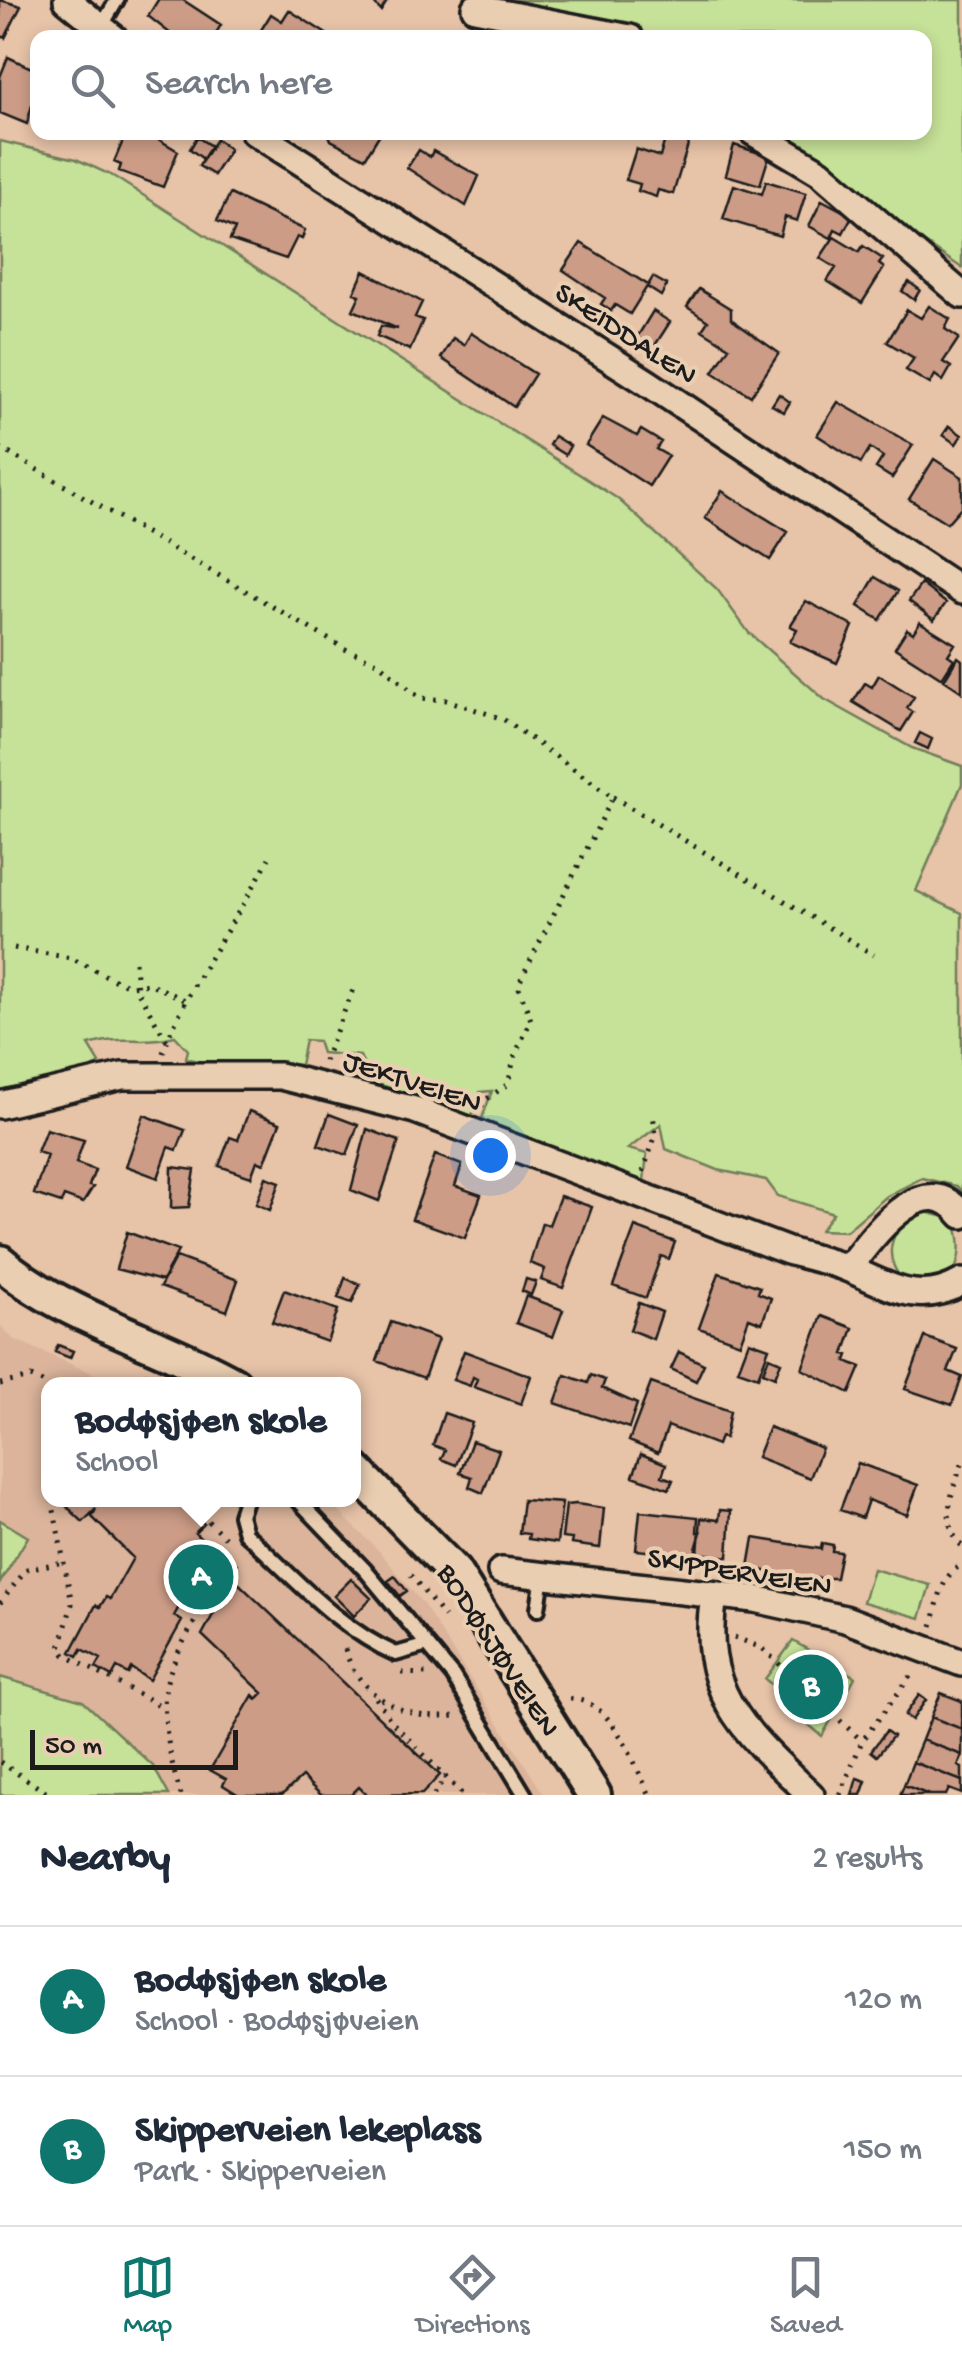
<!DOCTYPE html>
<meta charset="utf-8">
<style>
:root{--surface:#fff;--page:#f2f2f3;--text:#1f2937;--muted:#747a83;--line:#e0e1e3;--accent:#0f766e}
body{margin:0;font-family:"Gochi Hand",sans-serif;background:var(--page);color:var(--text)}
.scale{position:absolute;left:30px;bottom:25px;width:208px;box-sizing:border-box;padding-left:10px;border:5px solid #1c1c1c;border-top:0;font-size:28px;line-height:35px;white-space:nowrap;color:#1c1c1c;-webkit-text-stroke:8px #eaceb1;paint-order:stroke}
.you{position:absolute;left:490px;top:1155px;width:35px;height:35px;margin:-25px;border:8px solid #fff;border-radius:50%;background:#1a73e8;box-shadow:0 0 0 15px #1a73e833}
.badge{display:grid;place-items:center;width:65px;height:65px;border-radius:50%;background:var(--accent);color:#fff;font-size:32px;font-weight:700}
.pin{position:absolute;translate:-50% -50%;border:5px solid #fff;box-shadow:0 2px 10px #0006}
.popup{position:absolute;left:41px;top:1377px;width:320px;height:130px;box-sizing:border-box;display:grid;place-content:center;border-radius:20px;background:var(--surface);filter:drop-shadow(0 2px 8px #0005);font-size:32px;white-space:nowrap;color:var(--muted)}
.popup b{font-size:38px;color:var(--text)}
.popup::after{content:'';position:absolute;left:50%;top:100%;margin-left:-20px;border:20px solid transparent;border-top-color:var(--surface)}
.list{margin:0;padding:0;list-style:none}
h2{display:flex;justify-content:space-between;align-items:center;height:130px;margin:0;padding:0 40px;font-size:42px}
h2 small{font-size:32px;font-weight:400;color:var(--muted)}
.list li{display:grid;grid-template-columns:65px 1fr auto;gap:30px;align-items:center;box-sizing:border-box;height:150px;padding:0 40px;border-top:2px solid var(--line)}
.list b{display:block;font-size:38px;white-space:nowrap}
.list p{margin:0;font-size:32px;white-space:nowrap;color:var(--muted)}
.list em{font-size:32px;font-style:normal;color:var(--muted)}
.icon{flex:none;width:55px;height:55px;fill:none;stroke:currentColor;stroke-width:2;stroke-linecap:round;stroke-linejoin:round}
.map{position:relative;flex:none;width:962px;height:1795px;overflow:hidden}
.search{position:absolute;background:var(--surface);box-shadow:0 5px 15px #0003;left:30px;right:30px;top:30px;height:110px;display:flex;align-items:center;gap:25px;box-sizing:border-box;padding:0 35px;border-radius:20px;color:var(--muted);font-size:38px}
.sheet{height:430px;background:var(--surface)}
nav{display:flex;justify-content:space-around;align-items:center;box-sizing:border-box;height:140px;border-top:2px solid var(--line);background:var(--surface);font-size:28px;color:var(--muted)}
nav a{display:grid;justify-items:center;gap:5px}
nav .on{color:var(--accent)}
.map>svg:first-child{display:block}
</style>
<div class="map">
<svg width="962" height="1795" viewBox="0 0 962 1795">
<rect width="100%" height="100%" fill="#e7c3a8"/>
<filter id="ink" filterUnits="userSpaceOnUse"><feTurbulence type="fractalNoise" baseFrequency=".01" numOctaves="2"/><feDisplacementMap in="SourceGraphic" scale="20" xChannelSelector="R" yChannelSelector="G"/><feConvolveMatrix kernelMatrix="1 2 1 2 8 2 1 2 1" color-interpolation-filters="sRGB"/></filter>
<g filter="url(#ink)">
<path fill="#dbb49b" d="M 0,1325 L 13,1339 L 117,1384 L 49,1384 L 49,1500 L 327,1500 L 379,1551 L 423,1604 L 544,1795 L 8,1795 L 0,1791 Z"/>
<path fill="#c6e198" stroke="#717e5a" stroke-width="2.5" d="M 477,0 L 962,0 L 962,268 L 885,216 L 837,173 L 779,133 L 924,132 L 924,38 L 655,37 Z
M 0,141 L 76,159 L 113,176 L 618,499 L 717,589 L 749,633 L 824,699 L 912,748 L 962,766 L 962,784 L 916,891 L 962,913 L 962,1192 L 957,1186 L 922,1178 L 887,1196 L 846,1231 L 820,1230 L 833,1213 L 778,1196 L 766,1180 L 718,1170 L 666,1149 L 661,1124 L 628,1149 L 647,1154 L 644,1181 L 480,1124 L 492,1091 L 480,1092 L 472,1116 L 381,1085 L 368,1074 L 360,1056 L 322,1053 L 318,1041 L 305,1040 L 300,1065 L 198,1061 L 186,1058 L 188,1050 L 175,1036 C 141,1045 122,1034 89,1045 L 100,1063 L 87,1073 L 0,1091 Z
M 921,1211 L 953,1219 C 962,1237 962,1258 952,1276 L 928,1282 L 903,1281 C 880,1253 892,1226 921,1211 Z
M 0,1520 L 28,1537 L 0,1583 Z
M 873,1569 L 930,1585 L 920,1618 L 863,1602 Z
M 793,1641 L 855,1677 L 822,1736 L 779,1699 L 783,1694 L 765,1679 Z
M 0,1677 L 83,1701 L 153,1766 L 169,1795 L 0,1795 Z"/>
<path fill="#cc9c87" stroke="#1c1c1c" stroke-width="2.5" d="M 0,0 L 21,6 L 5,38 L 0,35 Z
M 158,0 L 183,0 L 221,25 L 213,38 L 176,38 L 148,16 Z
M 371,0 L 388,0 L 381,11 Z
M 289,10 L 328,35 L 327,38 L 256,38 L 271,14 L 282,21 Z
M 8,57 L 38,71 L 38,108 L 32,105 L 27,124 L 0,113 L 0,77 Z
M 146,132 L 178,151 L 163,187 L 119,171 L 121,165 L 114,162 L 125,136 L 120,132 Z
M 381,132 L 365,158 L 331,140 L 328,132 Z
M 667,132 L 692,132 L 673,194 L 658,190 L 656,197 L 638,191 L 640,184 L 626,180 L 636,149 L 660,157 Z
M 197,137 L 211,146 L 203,159 L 190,149 Z
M 216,139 L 230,149 L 214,175 L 199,166 Z
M 734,145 L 769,156 L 760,185 L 726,175 Z
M 419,150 L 430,157 L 433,151 L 479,176 L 466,206 L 407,168 Z
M 766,181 L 806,193 L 797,221 L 785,217 L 780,236 L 723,219 L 734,185 L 762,194 Z
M 230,194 L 305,230 L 302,239 L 297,237 L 286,259 L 230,240 L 235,229 L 217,221 Z
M 822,200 L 852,216 L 843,233 L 835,229 L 831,238 L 809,226 Z
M 834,237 L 859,252 L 863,246 L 883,259 L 879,264 L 884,268 L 862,303 L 827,281 L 836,268 L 820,258 Z
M 581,243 L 648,285 L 630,314 L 615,305 L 611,311 L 601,304 L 605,298 L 563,270 Z
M 364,271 L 422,302 L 415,317 L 423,320 L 410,350 L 377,336 L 381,326 L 398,329 L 353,310 L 360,295 L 354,293 Z
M 653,277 L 667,285 L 661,296 L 647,287 Z
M 909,282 L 920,290 L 914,300 L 902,291 Z
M 699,289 L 731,309 L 731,319 L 779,353 L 751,396 L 713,372 L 729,347 L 702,330 L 708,321 L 687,307 Z
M 929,306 L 950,319 L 945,329 L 959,338 L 943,362 L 951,367 L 943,381 L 935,375 L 930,384 L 906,370 L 914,358 L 887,342 L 907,310 L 921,318 Z
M 653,311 L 670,322 L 652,350 L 636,339 Z
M 471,333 L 535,374 L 514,407 L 441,358 L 453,338 L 464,345 Z
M 779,394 L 790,402 L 784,412 L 772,405 Z
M 838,402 L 913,445 L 892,478 L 876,468 L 883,457 L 870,448 L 861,463 L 817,435 Z
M 603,418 L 637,436 L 641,430 L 661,442 L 656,449 L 668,456 L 649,486 L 586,445 Z
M 949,426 L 962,435 L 956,444 L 943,435 Z
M 554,436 L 570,446 L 565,455 L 549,445 Z
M 934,459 L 962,477 L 962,506 L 947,523 L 909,499 Z
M 722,491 L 788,532 L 770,560 L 705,518 Z
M 875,577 L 898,591 L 880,620 L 858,606 Z
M 921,584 L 946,603 L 934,620 L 909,601 Z
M 806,601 L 853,626 L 837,663 L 790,642 L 797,629 L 790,626 Z
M 920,622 L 955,644 L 948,655 L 954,659 L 942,678 L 895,648 L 907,629 L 913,633 Z
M 958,657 L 962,660 L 962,692 L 944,680 Z
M 879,675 L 914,697 L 907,708 L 913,712 L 901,731 L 853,702 L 865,683 L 872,687 Z
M 920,733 L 932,739 L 928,749 L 915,743 Z
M 249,1111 L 280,1123 L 264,1164 L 257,1161 L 251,1177 L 219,1166 L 230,1137 L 238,1140 Z
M 329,1114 L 358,1125 L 347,1155 L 318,1145 Z
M 144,1115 L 185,1130 L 177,1150 L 169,1147 L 158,1178 L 126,1166 Z
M 46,1129 L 84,1140 L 76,1163 L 95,1170 L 89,1186 L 93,1187 L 83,1203 L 64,1196 L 61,1203 L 34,1194 L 47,1155 L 37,1152 Z
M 367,1129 L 399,1141 L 379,1201 L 351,1190 Z
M 435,1155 L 462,1165 L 455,1186 L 481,1195 L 465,1238 L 412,1219 Z
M 172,1167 L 195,1170 L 189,1207 L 171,1208 Z
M 266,1177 L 280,1182 L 270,1210 L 256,1204 Z
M 560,1196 L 592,1207 L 563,1288 L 541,1280 L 545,1269 L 530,1263 L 542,1223 L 549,1225 Z
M 635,1227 L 675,1242 L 669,1259 L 661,1256 L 646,1298 L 613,1286 Z
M 127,1232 L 178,1251 L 162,1281 L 116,1269 Z
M 176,1257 L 238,1280 L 227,1311 L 160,1287 Z
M 719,1273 L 760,1287 L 758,1293 L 771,1298 L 762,1323 L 749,1318 L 740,1343 L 699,1328 Z
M 345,1278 L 360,1284 L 352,1303 L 338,1298 Z
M 526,1279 L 536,1282 L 531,1295 L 522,1291 Z
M 284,1290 L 338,1310 L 327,1342 L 272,1322 Z
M 526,1296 L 563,1310 L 553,1337 L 516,1323 Z
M 639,1303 L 662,1312 L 653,1339 L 630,1330 Z
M 822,1316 L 853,1328 L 844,1354 L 848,1355 L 846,1361 L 861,1367 L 850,1393 L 802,1369 Z
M 391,1322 L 438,1339 L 424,1378 L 377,1361 Z
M 925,1337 L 957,1349 L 948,1371 L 962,1377 L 952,1405 L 905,1389 Z
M 749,1341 L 769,1348 L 758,1377 L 738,1370 Z
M 58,1345 L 73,1351 L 70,1358 L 55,1352 Z
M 464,1351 L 531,1376 L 521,1404 L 474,1387 L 477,1379 L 473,1377 L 470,1386 L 453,1380 Z
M 679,1352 L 704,1364 L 696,1381 L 671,1369 Z
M 769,1357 L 781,1362 L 775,1377 L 763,1372 Z
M 565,1375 L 588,1383 L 591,1375 L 605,1380 L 602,1388 L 637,1404 L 629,1428 L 555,1403 Z
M 651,1383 L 730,1411 L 725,1438 L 720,1437 L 717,1445 L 668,1426 L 658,1453 L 629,1441 Z
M 444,1413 L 472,1423 L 456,1465 L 441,1459 L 445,1450 L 433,1445 Z
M 769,1427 L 822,1448 L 810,1478 L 757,1457 Z
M 472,1441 L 499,1450 L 483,1493 L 469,1487 L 472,1477 L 460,1473 Z
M 641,1454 L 666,1464 L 662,1476 L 673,1480 L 669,1489 L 633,1476 Z
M 858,1463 L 918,1485 L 907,1515 L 868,1500 L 862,1518 L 840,1510 Z
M 60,1500 L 178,1500 L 204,1524 L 195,1533 L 202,1540 L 184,1573 L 195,1578 L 174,1616 L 182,1621 L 149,1680 L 131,1668 L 128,1674 L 117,1668 L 112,1677 L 96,1668 L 101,1659 L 82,1649 L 78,1656 L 71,1652 L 96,1605 L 100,1607 L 106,1597 L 110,1599 L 133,1558 L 92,1517 L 96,1509 L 83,1522 Z
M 523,1500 L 562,1503 L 557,1543 L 528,1539 L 529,1534 L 519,1533 Z
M 576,1504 L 604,1508 L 600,1548 L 571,1544 L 572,1539 L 562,1538 L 566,1505 Z
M 720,1510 L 731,1511 L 728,1557 L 698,1553 L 701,1518 L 719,1520 Z
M 640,1511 L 698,1517 L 697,1532 L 701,1532 L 694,1556 L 636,1550 Z
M 754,1538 L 821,1549 L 822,1543 L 833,1545 L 832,1551 L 841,1552 L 836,1578 L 794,1578 L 749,1567 Z
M 191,1560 L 223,1594 L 220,1603 L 184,1573 Z
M 395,1576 L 407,1591 L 400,1596 L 388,1581 Z
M 233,1578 L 440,1775 L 422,1794 L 367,1795 L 359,1787 L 351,1795 L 321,1795 L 302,1777 L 282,1795 L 239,1795 L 223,1785 L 226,1779 L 210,1770 L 253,1695 L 257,1699 L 263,1693 L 202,1635 Z
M 351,1579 L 371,1598 L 354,1616 L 334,1596 Z
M 941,1693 L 962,1701 L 962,1729 L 931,1717 Z
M 919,1695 L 926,1700 L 912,1720 L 905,1715 Z
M 931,1717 L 962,1729 L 962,1755 L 922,1740 Z
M 886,1731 L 893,1736 L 877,1756 L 871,1751 Z
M 922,1740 L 962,1755 L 958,1766 L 962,1768 L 962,1781 L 913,1762 Z
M 913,1762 L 962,1781 L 962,1794 L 949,1789 L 946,1795 L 929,1795 L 904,1785 Z
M 857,1778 L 866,1781 L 861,1795 L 852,1795 Z
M 904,1785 L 929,1795 L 900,1795 Z"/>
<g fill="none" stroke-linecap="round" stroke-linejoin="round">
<defs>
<path id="service" d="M 101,27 L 117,0
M 245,1500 L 240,1515 L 245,1533 C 292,1575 337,1628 396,1654 L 424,1646
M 298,1500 L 365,1570 L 453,1676 L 525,1795
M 538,1609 L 543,1576"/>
<path id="minor" d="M 67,0 L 114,38
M 475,8 L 630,38
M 254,132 L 648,383 L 962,591
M 753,132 L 820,172 L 962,295
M 0,1105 L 122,1076 L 280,1076 L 415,1110 L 788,1251 C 808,1257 830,1261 849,1269 C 891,1286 918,1307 962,1282
M 848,1268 C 870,1241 922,1163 962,1215
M 501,1571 L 755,1599 L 845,1619 L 962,1663
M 714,1597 C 698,1693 746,1733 811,1795"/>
<path id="tertiary" d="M 0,1262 C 63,1317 161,1342 234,1384
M 354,1469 L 454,1572 L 594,1795"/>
</defs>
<use href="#service" stroke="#1c1c1c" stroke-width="20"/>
<use href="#minor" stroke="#1c1c1c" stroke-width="32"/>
<use href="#tertiary" stroke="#1c1c1c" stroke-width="40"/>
<path stroke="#1c1c1c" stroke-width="5" stroke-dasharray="2.5 8" stroke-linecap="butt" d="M 0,448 L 347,650 L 377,662 L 420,698 L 447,700 L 503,719 L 613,797 L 518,985 L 531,1020 L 515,1055 L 508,1084 L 484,1101 L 480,1110
M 613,797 L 874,955
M 14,948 L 71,958 L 116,981 L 131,986 L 151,984 L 187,1001
M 135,962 L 137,990 L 167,1041
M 163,1053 C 187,984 236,923 269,858
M 324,1061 L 353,990
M 643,1172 L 656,1134 L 653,1115
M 0,1384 L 31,1377 L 49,1385
M 145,1384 L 148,1372
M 962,1464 C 952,1491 939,1523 962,1546
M 52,1500 L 72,1604 L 60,1647 L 65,1655 L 163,1707
M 185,1500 L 225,1537
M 411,1575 L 444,1617
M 0,1603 L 27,1569 L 64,1562
M 932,1626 C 938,1605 940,1575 962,1565
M 734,1637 L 762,1648 L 862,1741
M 345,1649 C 357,1695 408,1723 454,1716
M 402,1673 L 426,1674
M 376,1698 L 391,1721 L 463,1795
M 570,1699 C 613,1699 633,1763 650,1795
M 0,1762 L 50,1795
M 181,1795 C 172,1770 160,1711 166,1686 C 172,1653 217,1581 241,1557
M 434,1795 L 446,1776
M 840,1795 L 862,1741 L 915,1670"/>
<use href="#service" stroke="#eaceb1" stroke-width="12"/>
<use href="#minor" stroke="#eaceb1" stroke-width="25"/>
<use href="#tertiary" stroke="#eaceb1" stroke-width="32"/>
</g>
</g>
<g text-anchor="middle" stroke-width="8" stroke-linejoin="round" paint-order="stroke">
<g font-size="30" fill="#1c1c1c" stroke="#eaceb1">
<text transform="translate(627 332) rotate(33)" y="10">SKEIDDALEN</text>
<text transform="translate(413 1080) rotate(18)" y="10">JEKTVEIEN</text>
<text transform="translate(740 1570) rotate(9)" y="10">SKIPPERVEIEN</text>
<text transform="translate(500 1649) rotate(57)" y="10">BODØSJØVEIEN</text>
</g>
</g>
</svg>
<div class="scale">50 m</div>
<div class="you"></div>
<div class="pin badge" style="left:201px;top:1577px">A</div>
<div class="popup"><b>Bodøsjøen skole</b>School</div>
<div class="pin badge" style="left:811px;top:1687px">B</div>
<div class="search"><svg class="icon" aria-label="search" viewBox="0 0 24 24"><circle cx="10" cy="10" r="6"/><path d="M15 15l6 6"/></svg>Search here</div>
</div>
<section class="sheet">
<h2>Nearby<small>2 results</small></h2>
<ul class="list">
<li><span class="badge">A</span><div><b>Bodøsjøen skole</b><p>School · Bodøsjøveien</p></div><em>120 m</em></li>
<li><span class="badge">B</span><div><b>Skipperveien lekeplass</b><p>Park · Skipperveien</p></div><em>150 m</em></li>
</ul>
</section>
<nav>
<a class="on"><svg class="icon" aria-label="map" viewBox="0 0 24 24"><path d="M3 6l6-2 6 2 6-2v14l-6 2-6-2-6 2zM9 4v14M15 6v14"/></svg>Map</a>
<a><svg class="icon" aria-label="directions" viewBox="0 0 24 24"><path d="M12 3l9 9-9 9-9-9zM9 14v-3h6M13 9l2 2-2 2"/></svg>Directions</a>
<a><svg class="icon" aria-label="saved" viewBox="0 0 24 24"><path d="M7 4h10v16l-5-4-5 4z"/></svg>Saved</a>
</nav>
